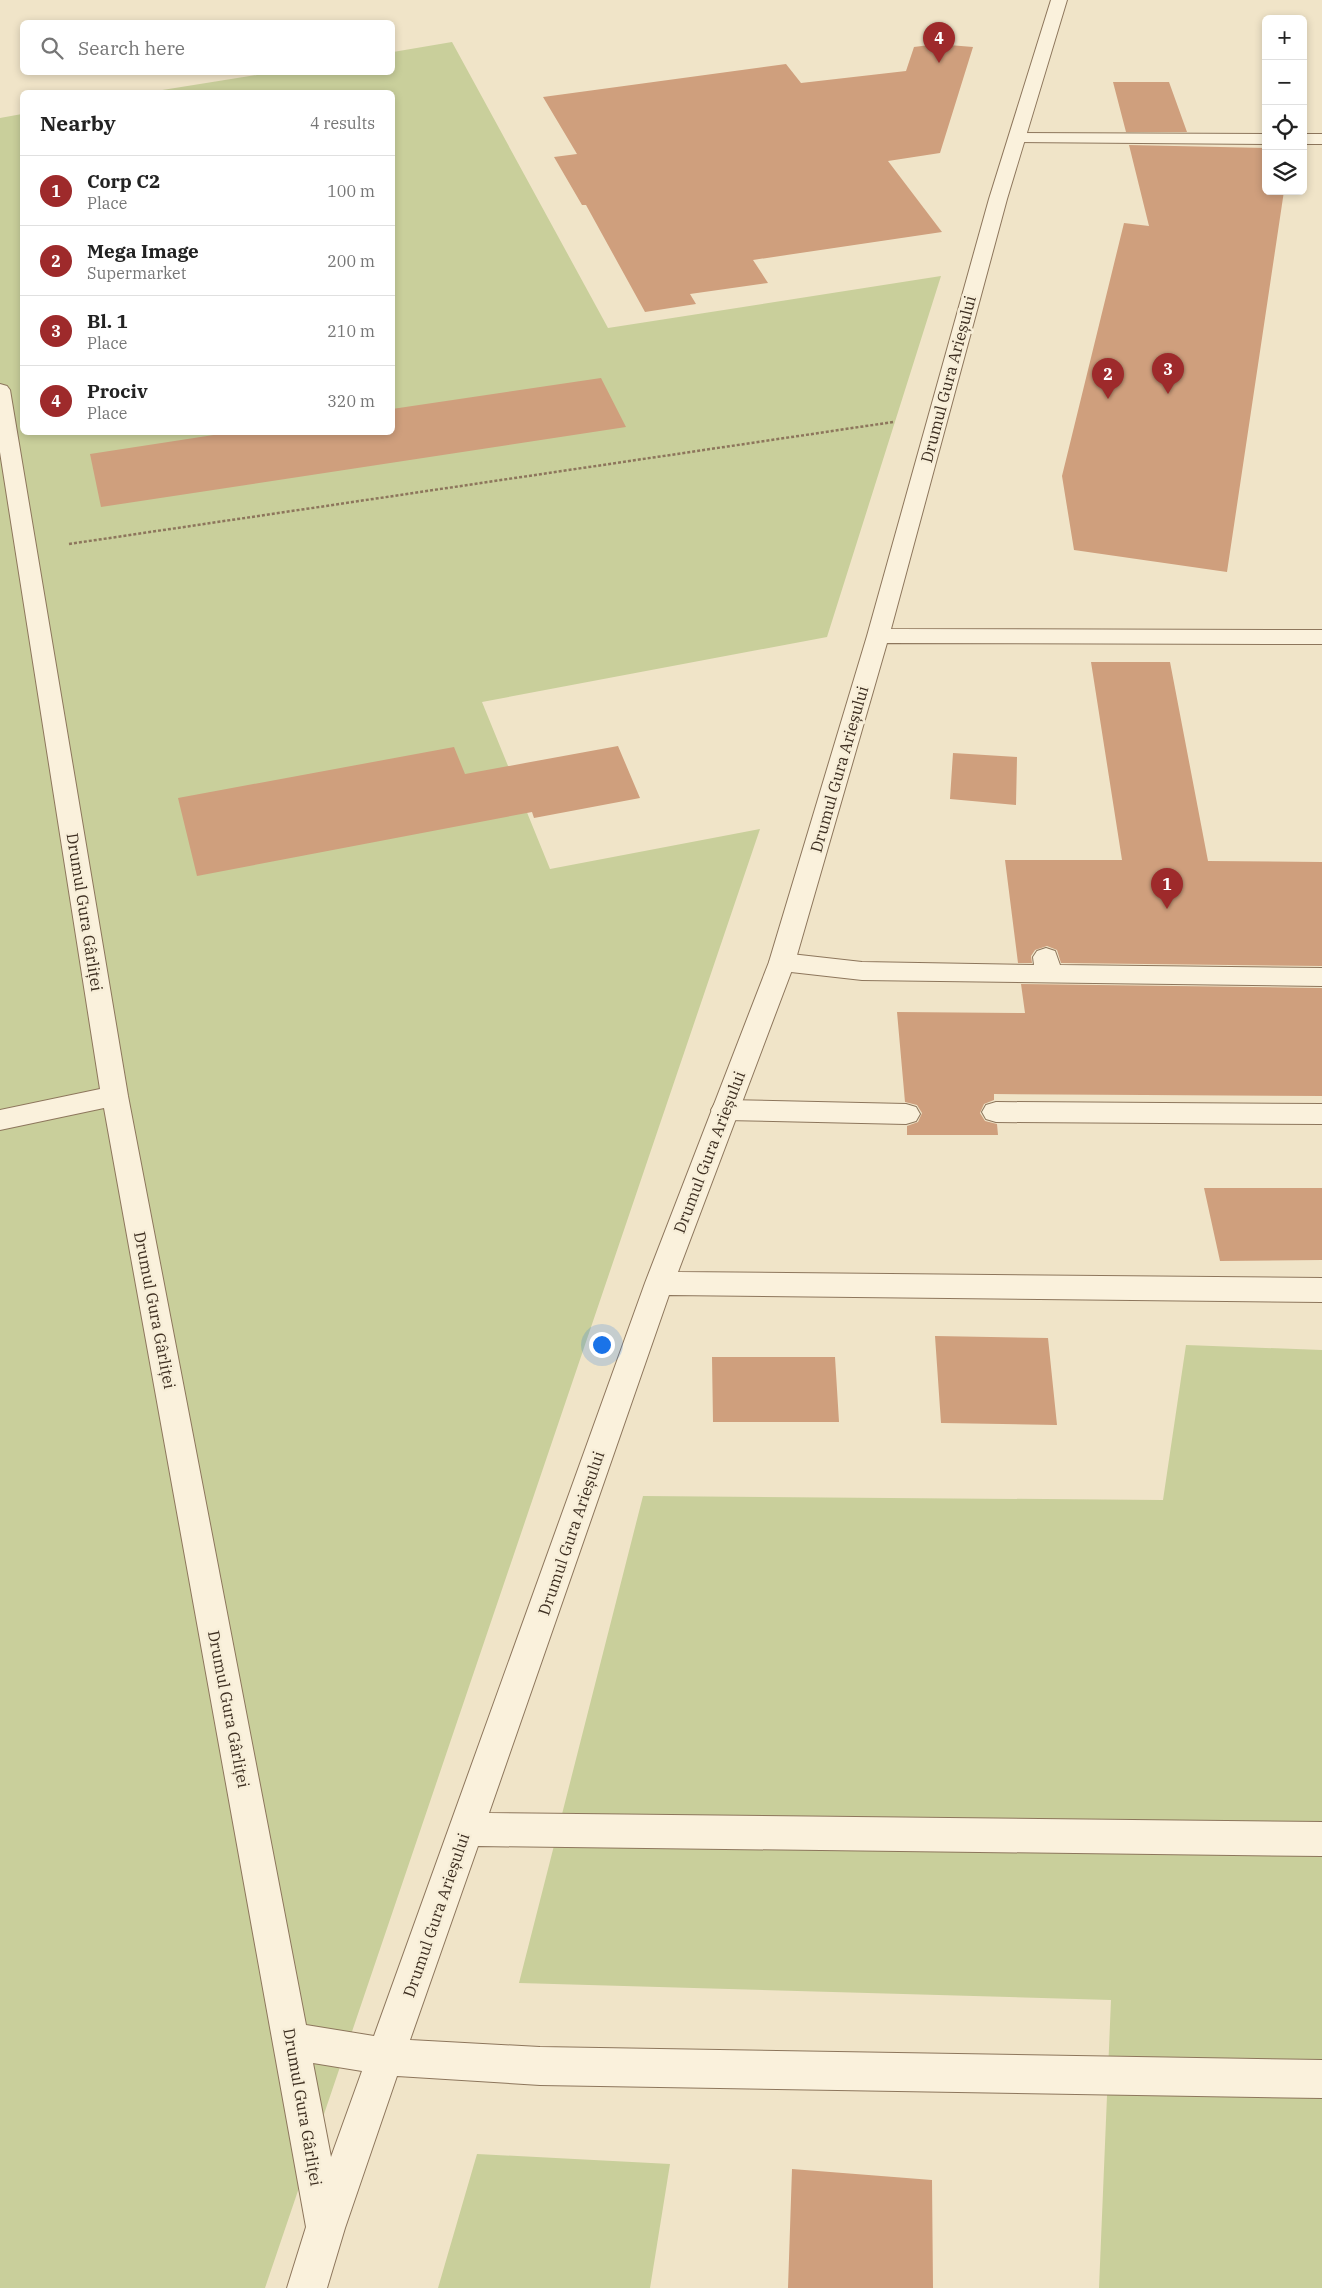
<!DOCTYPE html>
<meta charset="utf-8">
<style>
:root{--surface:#fff;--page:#f2f2f2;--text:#222;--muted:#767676;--line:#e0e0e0;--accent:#9e2a2b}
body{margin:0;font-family:"IBM Plex Serif",serif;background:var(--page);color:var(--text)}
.controls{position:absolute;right:15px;top:15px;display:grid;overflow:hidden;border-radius:8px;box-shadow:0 2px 8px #0003}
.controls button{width:45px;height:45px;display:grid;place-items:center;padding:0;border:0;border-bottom:1px solid var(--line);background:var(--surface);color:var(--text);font:25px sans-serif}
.you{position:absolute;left:601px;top:1344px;width:18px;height:18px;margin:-12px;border:4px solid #fff;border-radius:50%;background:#1a73e8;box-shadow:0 0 0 8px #1a73e833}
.badge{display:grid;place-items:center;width:32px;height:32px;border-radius:50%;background:var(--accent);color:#fff;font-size:16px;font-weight:700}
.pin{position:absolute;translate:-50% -41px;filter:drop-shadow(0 1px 2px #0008)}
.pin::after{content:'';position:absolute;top:26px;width:18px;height:15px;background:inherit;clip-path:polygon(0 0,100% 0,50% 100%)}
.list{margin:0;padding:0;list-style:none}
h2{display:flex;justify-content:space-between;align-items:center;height:65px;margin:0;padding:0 20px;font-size:21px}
h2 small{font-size:16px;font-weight:400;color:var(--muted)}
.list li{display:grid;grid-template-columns:32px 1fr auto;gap:15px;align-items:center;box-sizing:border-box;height:70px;padding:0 20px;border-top:1px solid var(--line)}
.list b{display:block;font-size:19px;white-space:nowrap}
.list p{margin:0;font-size:16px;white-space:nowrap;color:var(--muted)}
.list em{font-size:16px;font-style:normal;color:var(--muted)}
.icon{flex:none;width:28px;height:28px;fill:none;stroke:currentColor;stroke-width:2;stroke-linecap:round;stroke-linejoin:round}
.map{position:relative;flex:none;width:1322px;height:2288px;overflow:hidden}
.search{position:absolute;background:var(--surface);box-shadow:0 2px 8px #0003;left:20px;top:20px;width:375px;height:55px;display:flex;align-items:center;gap:12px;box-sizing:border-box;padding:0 18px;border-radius:8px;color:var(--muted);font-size:19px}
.panel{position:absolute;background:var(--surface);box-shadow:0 2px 8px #0003;left:20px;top:90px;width:375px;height:345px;border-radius:8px}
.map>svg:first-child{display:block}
</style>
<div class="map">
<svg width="1322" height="2288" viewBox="0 0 1322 2288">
<rect width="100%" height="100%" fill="#f0e4c8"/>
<path fill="#c9cf9b" d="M 452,42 L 608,328 L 941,276 L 827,637 L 482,702 L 550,869 L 760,829 L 265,2288 L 0,2288 L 0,118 L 22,114 L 22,432 L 392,432 L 392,92 L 150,92 L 269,73 L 392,72 L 393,52 Z
M 1186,1345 L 1322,1350 L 1322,2288 L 1099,2288 L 1111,2000 L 519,1983 L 643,1496 L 1163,1500 Z
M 477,2154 L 670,2164 L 650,2288 L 438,2288 Z"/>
<path fill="#cf9f7d" d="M 937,44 L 973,47 L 940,153 L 888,161 L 942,232 L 753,260 L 768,283 L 690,294 L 696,304 L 645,312 L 586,205 L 582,205 L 554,157 L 577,154 L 543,97 L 786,64 L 801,83 L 906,71 L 914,47 Z
M 1113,82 L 1169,82 L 1187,132 L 1126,132 Z
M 1129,145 L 1266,148 L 1266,191 L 1284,191 L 1227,572 L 1074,550 L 1062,476 L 1124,223 L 1149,226 Z
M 601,378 L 626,427 L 101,507 L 90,454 L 233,432 L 392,432 L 392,409 Z
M 1091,662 L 1170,662 L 1208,861 L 1322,862 L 1322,966 L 1061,963 L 1057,950 L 1047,946 L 1035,950 L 1031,956 L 1032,963 L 1018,963 L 1005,860 L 1122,860 Z
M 618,746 L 640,798 L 534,818 L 532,812 L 197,876 L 178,798 L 454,747 L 465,774 Z
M 953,753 L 1017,757 L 1016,805 L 950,799 Z
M 1021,984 L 1322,988 L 1322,1096 L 994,1094 L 994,1100 L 984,1104 L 980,1113 L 985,1121 L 997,1124 L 998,1135 L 907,1135 L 907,1126 L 918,1122 L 922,1113 L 917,1105 L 905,1102 L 897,1012 L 1025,1013 Z
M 1204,1188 L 1322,1188 L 1322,1260 L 1220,1261 Z
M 935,1336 L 1048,1338 L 1057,1425 L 941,1423 Z
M 712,1357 L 835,1357 L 839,1422 L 713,1422 Z
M 792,2169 L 932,2180 L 933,2288 L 788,2288 Z"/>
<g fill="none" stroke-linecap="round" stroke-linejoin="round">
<defs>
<path id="service" d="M 1017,133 L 1266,134 L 1266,144 L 1011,142 L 1009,138 L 1011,134 Z
M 1303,134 L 1322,134 L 1322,144 L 1303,144 Z
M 1046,948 L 1055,951 L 1060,965 L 1322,968 L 1322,986 L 862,980 L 782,971 L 773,968 L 769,962 L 773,956 L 782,953 L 862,962 L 1034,965 L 1033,957 L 1037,951 Z
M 725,1100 L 906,1104 L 916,1107 L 920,1114 L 916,1121 L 906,1124 L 725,1120 L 715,1117 L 711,1110 L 715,1103 Z
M 996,1102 L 1322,1104 L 1322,1124 L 996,1122 L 986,1119 L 982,1112 L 986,1105 Z"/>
<path id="minor" d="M 1051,0 L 1067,0 L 1007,199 L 891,629 L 1322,630 L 1322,644 L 887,643 L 795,962 L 678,1272 L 1322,1278 L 1322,1302 L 669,1295 L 489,1813 L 1322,1822 L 1322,1856 L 478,1846 L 410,2040 L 540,2047 L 1322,2060 L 1322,2098 L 540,2085 L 397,2076 L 345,2228 L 327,2288 L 287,2288 L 306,2227 L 104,1108 L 0,1130 L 0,1110 L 100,1089 L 0,452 L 0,384 L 7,386 L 10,390 L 128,1096 L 306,2025 L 374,2036 L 645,1283 L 769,962 L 867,636 L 989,199 ZM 313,2063 L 362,2071 L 331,2157 Z"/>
</defs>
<use href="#service" stroke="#8d765c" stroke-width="2"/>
<use href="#minor" stroke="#8d765c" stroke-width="2"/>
<path stroke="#8d765c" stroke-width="2.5" stroke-dasharray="3 2" stroke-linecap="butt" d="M 69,544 L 893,422"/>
<use href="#service" fill="#faf1dc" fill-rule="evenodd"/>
<use href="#minor" fill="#faf1dc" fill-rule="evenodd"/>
</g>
<g text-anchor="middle" stroke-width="5" stroke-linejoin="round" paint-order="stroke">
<g font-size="16" fill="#3d2e20" stroke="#f7eed8">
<text transform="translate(948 379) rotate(-75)" y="6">Drumul Gura Arieșului</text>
<text transform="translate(839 769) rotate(-74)" y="6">Drumul Gura Arieșului</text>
<text transform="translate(85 912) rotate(81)" y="6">Drumul Gura Gârliței</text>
<text transform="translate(709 1152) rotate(-69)" y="6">Drumul Gura Arieșului</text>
<text transform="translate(155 1310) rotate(79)" y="6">Drumul Gura Gârliței</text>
<text transform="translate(571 1533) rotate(-71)" y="6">Drumul Gura Arieșului</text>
<text transform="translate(229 1709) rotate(79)" y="6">Drumul Gura Gârliței</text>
<text transform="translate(436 1915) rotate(-71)" y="6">Drumul Gura Arieșului</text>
<text transform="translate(303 2107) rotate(80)" y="6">Drumul Gura Gârliței</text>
</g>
</g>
</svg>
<div class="controls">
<button>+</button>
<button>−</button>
<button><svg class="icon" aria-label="locate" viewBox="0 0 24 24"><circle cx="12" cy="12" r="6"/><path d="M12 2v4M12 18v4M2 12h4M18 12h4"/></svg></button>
<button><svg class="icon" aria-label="layers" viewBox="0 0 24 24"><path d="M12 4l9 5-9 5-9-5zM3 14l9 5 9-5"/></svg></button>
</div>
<div class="you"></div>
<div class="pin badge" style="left:1167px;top:909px">1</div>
<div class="pin badge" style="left:1108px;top:399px">2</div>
<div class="pin badge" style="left:1168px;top:394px">3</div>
<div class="pin badge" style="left:939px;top:63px">4</div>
<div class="search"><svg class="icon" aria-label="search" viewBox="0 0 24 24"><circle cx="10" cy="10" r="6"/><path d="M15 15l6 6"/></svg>Search here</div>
<section class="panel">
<h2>Nearby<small>4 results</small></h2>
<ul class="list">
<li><span class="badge">1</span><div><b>Corp C2</b><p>Place</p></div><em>100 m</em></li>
<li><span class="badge">2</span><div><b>Mega Image</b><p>Supermarket</p></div><em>200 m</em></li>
<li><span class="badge">3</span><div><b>Bl. 1</b><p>Place</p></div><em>210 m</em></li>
<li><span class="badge">4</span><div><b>Prociv</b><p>Place</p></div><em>320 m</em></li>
</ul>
</section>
</div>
